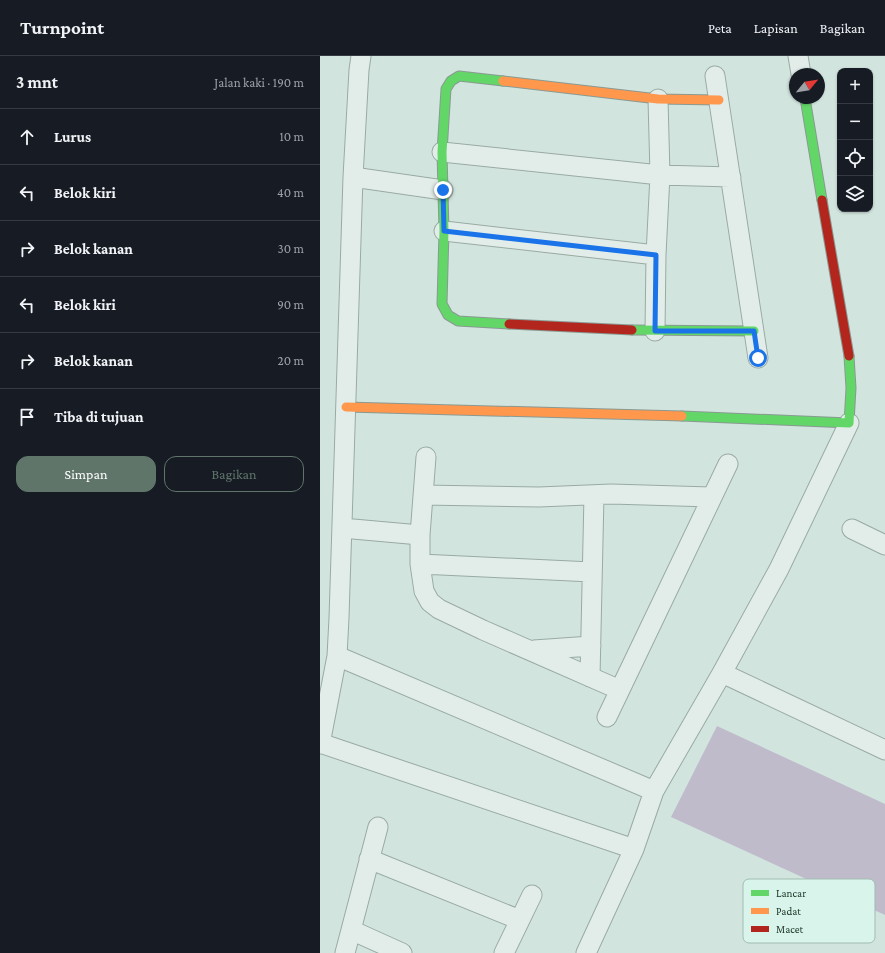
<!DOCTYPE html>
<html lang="id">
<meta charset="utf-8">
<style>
:root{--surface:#171b24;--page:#242831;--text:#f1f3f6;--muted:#9ea1a6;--line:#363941;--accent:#5f756a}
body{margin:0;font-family:"Crimson Pro",serif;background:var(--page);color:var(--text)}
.controls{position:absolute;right:12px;top:12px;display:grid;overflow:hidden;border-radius:8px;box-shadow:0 1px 3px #0004}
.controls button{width:36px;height:36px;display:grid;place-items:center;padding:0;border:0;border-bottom:1px solid var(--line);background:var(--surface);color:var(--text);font:20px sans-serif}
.compass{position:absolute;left:469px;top:12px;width:36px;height:36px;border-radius:50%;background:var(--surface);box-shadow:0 1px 3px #0004;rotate:60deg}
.stop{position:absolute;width:12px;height:12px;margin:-9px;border:3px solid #1a73e8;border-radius:50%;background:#fff}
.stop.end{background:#1a73e8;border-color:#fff;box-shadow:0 1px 4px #0008}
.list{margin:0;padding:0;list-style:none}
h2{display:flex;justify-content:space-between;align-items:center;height:52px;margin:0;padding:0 16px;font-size:17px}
h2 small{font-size:13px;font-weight:400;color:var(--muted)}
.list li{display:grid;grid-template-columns:26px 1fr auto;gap:12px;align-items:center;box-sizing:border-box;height:56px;padding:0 16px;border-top:1px solid var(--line)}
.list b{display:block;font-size:15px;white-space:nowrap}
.list em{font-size:13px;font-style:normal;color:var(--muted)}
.actions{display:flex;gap:8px;padding:12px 16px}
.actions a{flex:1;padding:9px 0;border:1px solid var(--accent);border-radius:12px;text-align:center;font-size:14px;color:var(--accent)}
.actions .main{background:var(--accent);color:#fff}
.icon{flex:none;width:22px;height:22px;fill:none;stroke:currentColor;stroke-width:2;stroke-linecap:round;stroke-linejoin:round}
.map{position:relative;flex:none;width:565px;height:897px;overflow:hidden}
header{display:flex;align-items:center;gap:24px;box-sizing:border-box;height:56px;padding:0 20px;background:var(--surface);border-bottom:1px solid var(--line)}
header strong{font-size:19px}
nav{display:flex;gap:22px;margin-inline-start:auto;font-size:14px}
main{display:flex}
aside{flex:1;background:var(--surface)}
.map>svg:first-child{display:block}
</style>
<header>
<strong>Turnpoint</strong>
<nav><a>Peta</a><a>Lapisan</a><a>Bagikan</a></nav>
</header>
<main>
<aside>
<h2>3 mnt<small>Jalan kaki · 190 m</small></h2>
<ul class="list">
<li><svg class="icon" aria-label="ahead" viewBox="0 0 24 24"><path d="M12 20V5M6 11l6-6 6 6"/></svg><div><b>Lurus</b></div><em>10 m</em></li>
<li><svg class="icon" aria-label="left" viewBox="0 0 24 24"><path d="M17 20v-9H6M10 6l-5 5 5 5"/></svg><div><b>Belok kiri</b></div><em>40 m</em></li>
<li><svg class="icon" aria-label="right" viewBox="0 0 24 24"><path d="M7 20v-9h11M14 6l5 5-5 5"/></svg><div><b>Belok kanan</b></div><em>30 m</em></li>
<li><svg class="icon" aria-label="left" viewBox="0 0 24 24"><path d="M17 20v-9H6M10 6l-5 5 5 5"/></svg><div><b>Belok kiri</b></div><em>90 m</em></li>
<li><svg class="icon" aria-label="right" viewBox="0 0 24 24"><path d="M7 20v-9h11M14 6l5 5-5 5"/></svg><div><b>Belok kanan</b></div><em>20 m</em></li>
<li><svg class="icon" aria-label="arrive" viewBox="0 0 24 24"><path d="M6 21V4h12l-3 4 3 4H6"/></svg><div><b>Tiba di tujuan</b></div></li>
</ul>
<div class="actions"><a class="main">Simpan</a><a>Bagikan</a></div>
</aside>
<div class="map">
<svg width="565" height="897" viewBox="0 0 565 897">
<rect width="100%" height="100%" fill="#d1e5de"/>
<path fill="#c0bbca" d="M 397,670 L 565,748 L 565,859 L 351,761 Z"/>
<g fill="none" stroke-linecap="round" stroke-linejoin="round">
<defs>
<path id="street" d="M 478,0 L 481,18
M 395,20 L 438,302
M 122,96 L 340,119 L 411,121
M 33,121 L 123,134
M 124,175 L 336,199
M 335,275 L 336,199 L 340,119 L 338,43
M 106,401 L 100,479 L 100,508 L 104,535 L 110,546 L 119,553 L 163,574 L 300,634
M 103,439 L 219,441 L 291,438 L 391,441
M 22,472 L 100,479
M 532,473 L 565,489
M 100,508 L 272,516
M 214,594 L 271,590
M 17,600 L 334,735
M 402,617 L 565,694
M 270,621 L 274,439
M 287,661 L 408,408
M 0,687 L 314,793
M 0,688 L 17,600 L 19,562 L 33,121 L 39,14 L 41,0
M 49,803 L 200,864
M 31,874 L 82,897
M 25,897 L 58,771
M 184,897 L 212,839
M 266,897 L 314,793 L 334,735 L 402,617 L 459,513 L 529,367"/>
<path id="fast" d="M 183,25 L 139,20 L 131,25 L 126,33 L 122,96 L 124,175 L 122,248 L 128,259 L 138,265 L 189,268
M 485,42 L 502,144
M 312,274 L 434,275
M 362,360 L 529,367 L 531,332 L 529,300"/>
<path id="slow" d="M 183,25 L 338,43 L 399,44
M 26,351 L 362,360"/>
<path id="jam" d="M 502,144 L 529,300
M 189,268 L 312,274"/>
</defs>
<use href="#street" stroke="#99aaa3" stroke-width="21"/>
<use href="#fast" stroke="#899a93" stroke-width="11"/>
<use href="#slow" stroke="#899a93" stroke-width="11"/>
<use href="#jam" stroke="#899a93" stroke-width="11"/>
<use href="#street" stroke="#e2ede9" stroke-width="19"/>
<use href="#fast" stroke="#63d668" stroke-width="9"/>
<use href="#slow" stroke="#ff974d" stroke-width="9"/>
<use href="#jam" stroke="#b3261e" stroke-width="9"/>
</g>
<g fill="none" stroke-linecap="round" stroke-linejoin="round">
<path stroke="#1a73e8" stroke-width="5" d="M 123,134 L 124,175 L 336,199 L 335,275 L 434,275 L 438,302"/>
</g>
<rect x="423" y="823" width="132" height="64" rx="6" fill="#d8f4eb" stroke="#a1bcb1" stroke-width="1"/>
<rect x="431" y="834" width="18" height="6" fill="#63d668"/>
<rect x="431" y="852" width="18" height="6" fill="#ff974d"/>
<rect x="431" y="870" width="18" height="6" fill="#b3261e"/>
<g font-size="11" fill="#21392b">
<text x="456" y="841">Lancar</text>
<text x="456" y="859">Padat</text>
<text x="456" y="877">Macet</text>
</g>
</svg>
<div class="controls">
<button>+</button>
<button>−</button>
<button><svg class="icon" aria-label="locate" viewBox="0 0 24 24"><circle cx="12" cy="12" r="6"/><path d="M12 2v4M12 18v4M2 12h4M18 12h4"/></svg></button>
<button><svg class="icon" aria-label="layers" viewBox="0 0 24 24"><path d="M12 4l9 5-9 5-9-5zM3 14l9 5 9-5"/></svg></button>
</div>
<svg class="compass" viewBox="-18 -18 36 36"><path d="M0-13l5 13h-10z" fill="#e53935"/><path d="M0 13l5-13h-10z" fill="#9ea1a6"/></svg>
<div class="stop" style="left:438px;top:302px"></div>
<div class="stop end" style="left:123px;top:134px"></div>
</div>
</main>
